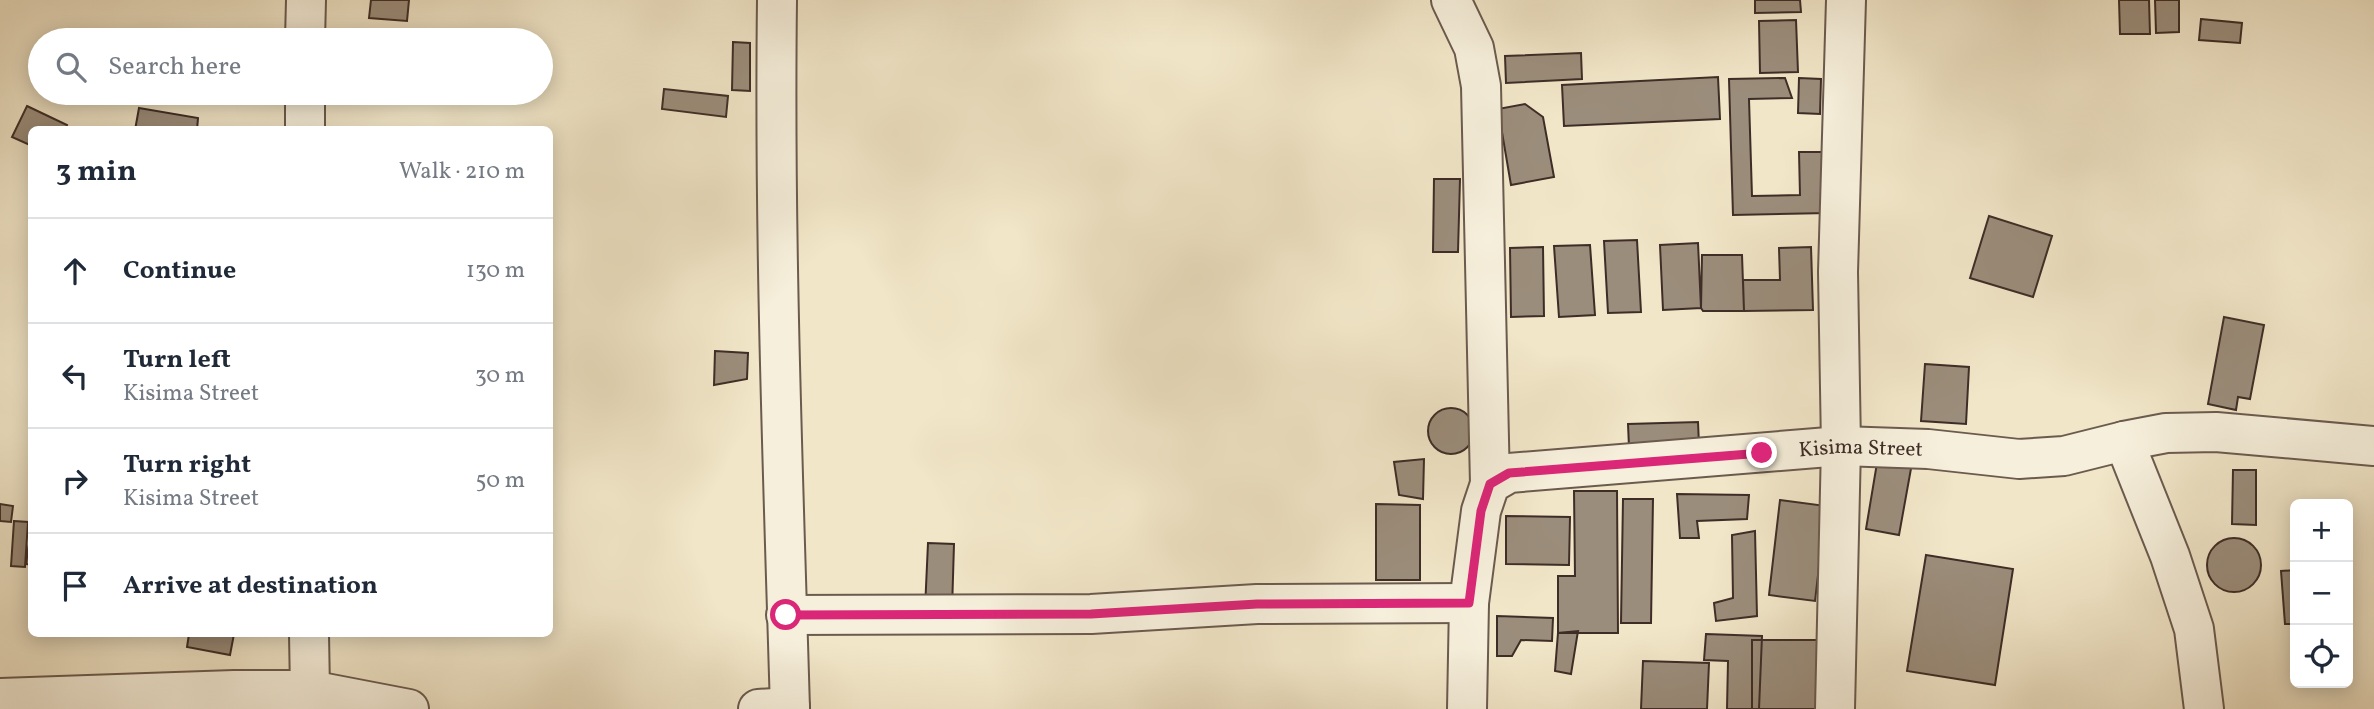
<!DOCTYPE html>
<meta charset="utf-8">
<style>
:root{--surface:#fff;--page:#f6f6f7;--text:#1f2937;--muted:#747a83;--line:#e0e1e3}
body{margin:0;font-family:Vollkorn,serif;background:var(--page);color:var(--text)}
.controls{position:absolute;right:21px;bottom:21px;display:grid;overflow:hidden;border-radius:10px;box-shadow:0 4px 18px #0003}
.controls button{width:63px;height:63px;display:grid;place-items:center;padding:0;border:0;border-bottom:2px solid var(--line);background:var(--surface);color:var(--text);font:35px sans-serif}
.stop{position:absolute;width:21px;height:21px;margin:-16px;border:5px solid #db2777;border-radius:50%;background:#fff}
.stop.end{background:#db2777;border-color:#fff;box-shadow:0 2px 7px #0008}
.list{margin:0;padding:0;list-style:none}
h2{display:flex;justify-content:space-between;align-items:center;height:91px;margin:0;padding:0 28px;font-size:30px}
h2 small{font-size:23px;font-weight:400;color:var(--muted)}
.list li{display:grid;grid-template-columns:46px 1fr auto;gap:21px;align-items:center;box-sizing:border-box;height:105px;padding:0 28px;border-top:2px solid var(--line)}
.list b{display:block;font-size:26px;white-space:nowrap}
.list p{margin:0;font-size:23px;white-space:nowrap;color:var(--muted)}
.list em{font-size:23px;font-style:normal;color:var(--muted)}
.icon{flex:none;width:38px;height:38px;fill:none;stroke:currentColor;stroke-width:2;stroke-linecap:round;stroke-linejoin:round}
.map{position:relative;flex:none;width:2374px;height:709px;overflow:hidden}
.search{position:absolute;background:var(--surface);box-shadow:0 4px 18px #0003;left:28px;top:28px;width:525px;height:77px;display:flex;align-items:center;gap:18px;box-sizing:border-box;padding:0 24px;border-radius:38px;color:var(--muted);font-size:26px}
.panel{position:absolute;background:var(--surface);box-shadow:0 4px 18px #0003;left:28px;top:126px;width:525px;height:511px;border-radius:10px}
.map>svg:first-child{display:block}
</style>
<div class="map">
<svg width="2374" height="709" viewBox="0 0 2374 709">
<rect width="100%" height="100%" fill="#f1e6c8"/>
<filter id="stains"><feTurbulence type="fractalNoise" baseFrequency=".00286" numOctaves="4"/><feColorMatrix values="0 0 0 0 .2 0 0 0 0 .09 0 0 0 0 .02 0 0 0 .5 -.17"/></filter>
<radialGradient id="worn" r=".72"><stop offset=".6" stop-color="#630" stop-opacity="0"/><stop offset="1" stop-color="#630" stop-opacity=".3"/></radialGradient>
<path fill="#9b8d7b" stroke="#3e2d27" stroke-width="2" d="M 371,0 L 409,0 L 407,21 L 369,18 Z
M 1755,0 L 1800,0 L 1801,12 L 1755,13 Z
M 2119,0 L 2149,0 L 2150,34 L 2120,34 Z
M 2155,0 L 2179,0 L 2179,32 L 2156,33 Z
M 2201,19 L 2242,23 L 2240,43 L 2199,40 Z
M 1796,20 L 1798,72 L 1760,73 L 1759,21 Z
M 733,42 L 750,43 L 750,91 L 732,90 Z
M 1581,53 L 1582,79 L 1506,83 L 1505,56 Z
M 1718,77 L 1720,119 L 1564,126 L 1562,85 Z
M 1785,78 L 1792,98 L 1749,99 L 1752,196 L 1800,195 L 1799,152 L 1827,152 L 1828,213 L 1733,215 L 1729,79 Z
M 1799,78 L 1821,79 L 1820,114 L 1798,113 Z
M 664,89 L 728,96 L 726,117 L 662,109 Z
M 1525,104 L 1543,117 L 1554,177 L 1511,185 L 1498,109 Z
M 27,106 L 67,125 L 65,130 L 32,130 L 32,146 L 12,137 Z
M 139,108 L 198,118 L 197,130 L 135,130 Z
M 1434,179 L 1460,179 L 1458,252 L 1433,252 Z
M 1989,216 L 2052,236 L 2033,297 L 1970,278 Z
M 1637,240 L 1641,312 L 1608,313 L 1604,241 Z
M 1698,243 L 1701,308 L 1663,310 L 1660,245 Z
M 1590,245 L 1595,315 L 1559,317 L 1554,246 Z
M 1543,247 L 1544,316 L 1511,317 L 1510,248 Z
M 1811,247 L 1813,310 L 1744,311 L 1743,280 L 1780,280 L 1779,248 Z
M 1702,255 L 1742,255 L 1744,311 L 1703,311 L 1701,308 Z
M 2224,317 L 2264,325 L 2250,399 L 2238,397 L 2236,410 L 2208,404 Z
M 715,351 L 748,353 L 747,379 L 714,385 Z
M 1925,364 L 1969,367 L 1966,424 L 1921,421 Z
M1428 431a23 23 0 1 1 46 0a23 23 0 1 1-46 0Z
M 1698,422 L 1699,445 L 1629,447 L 1628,424 Z
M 1878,457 L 1912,463 L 1899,535 L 1866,529 Z
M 1424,459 L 1423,499 L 1399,495 L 1394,462 Z
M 2233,470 L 2256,470 L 2256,525 L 2232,524 Z
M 1574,491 L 1617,491 L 1618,633 L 1558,633 L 1558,576 L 1575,576 Z
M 1677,494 L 1749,495 L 1747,519 L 1697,521 L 1699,538 L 1680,538 Z
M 1623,499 L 1653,499 L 1651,623 L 1621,623 Z
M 1780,500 L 1826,506 L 1815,601 L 1769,595 Z
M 0,504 L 13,506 L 11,522 L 0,521 Z
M 1376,504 L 1420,505 L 1420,580 L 1376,580 Z
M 1506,516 L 1570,517 L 1569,565 L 1506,564 Z
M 14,521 L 28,522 L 25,567 L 11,566 Z
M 32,524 L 32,565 L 26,564 Z
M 1755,531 L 1757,616 L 1716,621 L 1714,603 L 1733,598 L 1732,535 Z
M2207 565a27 27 0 1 1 54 0a27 27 0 1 1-54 0Z
M 928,543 L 954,544 L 952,610 L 925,609 Z
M 1926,555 L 2013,569 L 1995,685 L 1907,671 Z
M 2295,570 L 2295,624 L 2285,624 L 2281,571 Z
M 1497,616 L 1553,618 L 1552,641 L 1521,640 L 1512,656 L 1497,656 Z
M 1578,631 L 1571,674 L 1555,671 L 1558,633 Z
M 189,634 L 234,634 L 230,655 L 187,647 Z
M 1706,634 L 1762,636 L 1759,709 L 1727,709 L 1728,661 L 1704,660 Z
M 1752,640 L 1818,640 L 1818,709 L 1752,709 Z
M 1643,661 L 1709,663 L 1707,709 L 1641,709 Z"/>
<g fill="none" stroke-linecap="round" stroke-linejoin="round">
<defs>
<g id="minor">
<path d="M 777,0 C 774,236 783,473 790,709"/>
<path d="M 1451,0 L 1474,48 L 1481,86 L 1490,484"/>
<path d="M 305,40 L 306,0"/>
<path d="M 305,130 L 305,93"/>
<path d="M 2124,441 L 2170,556 L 2194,629 L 2204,709"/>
<path d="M 786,615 L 1091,614 L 1257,604 L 1469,603"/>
<path d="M 309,634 L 310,690"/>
<path d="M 0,698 L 234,690 L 310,690 L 409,709"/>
<path d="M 758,709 L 790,707"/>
<path id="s1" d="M 1467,709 L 1469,603 L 1481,511 L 1490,484 L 1509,473 L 1841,446 L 1928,449 L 2019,459 L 2064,456 L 2124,441 L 2166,433 L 2216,432 L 2374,446"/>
<path d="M 1835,709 L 1841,446 L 1838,272 L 1846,0"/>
</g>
</defs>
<use href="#minor" stroke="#6b5b4f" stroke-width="42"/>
<use href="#minor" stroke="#f6efdb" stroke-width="38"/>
</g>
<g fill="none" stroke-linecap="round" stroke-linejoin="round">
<path stroke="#db2777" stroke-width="9" d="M 786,615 L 1091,614 L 1257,604 L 1469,603 L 1481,511 L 1490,484 L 1509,473 L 1762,453"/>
</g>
<g text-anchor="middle" stroke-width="6" stroke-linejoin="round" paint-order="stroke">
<g font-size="21" fill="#3e2d27" stroke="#f6efdb">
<text dy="7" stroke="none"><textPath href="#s1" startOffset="602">Kisima Street</textPath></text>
</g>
</g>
<rect width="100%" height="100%" filter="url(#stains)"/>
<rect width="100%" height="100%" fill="url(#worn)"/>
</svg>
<div class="controls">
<button>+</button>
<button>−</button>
<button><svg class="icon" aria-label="locate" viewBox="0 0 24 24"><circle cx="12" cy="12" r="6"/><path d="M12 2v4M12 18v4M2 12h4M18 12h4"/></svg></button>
</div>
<div class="stop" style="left:786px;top:615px"></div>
<div class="stop end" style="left:1762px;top:453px"></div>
<div class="search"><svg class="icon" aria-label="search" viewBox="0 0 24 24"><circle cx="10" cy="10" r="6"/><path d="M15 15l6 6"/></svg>Search here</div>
<section class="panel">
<h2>3 min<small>Walk · 210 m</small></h2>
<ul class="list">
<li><svg class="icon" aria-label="ahead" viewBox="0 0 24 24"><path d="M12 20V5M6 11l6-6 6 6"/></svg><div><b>Continue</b></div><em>130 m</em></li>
<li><svg class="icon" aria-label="left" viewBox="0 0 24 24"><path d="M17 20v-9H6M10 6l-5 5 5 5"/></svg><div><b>Turn left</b><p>Kisima Street</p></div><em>30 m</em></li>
<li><svg class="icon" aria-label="right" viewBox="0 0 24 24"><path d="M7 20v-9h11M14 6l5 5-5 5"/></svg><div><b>Turn right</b><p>Kisima Street</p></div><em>50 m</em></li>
<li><svg class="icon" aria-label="arrive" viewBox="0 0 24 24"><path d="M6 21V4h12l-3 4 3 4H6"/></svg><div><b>Arrive at destination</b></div></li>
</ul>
</section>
</div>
